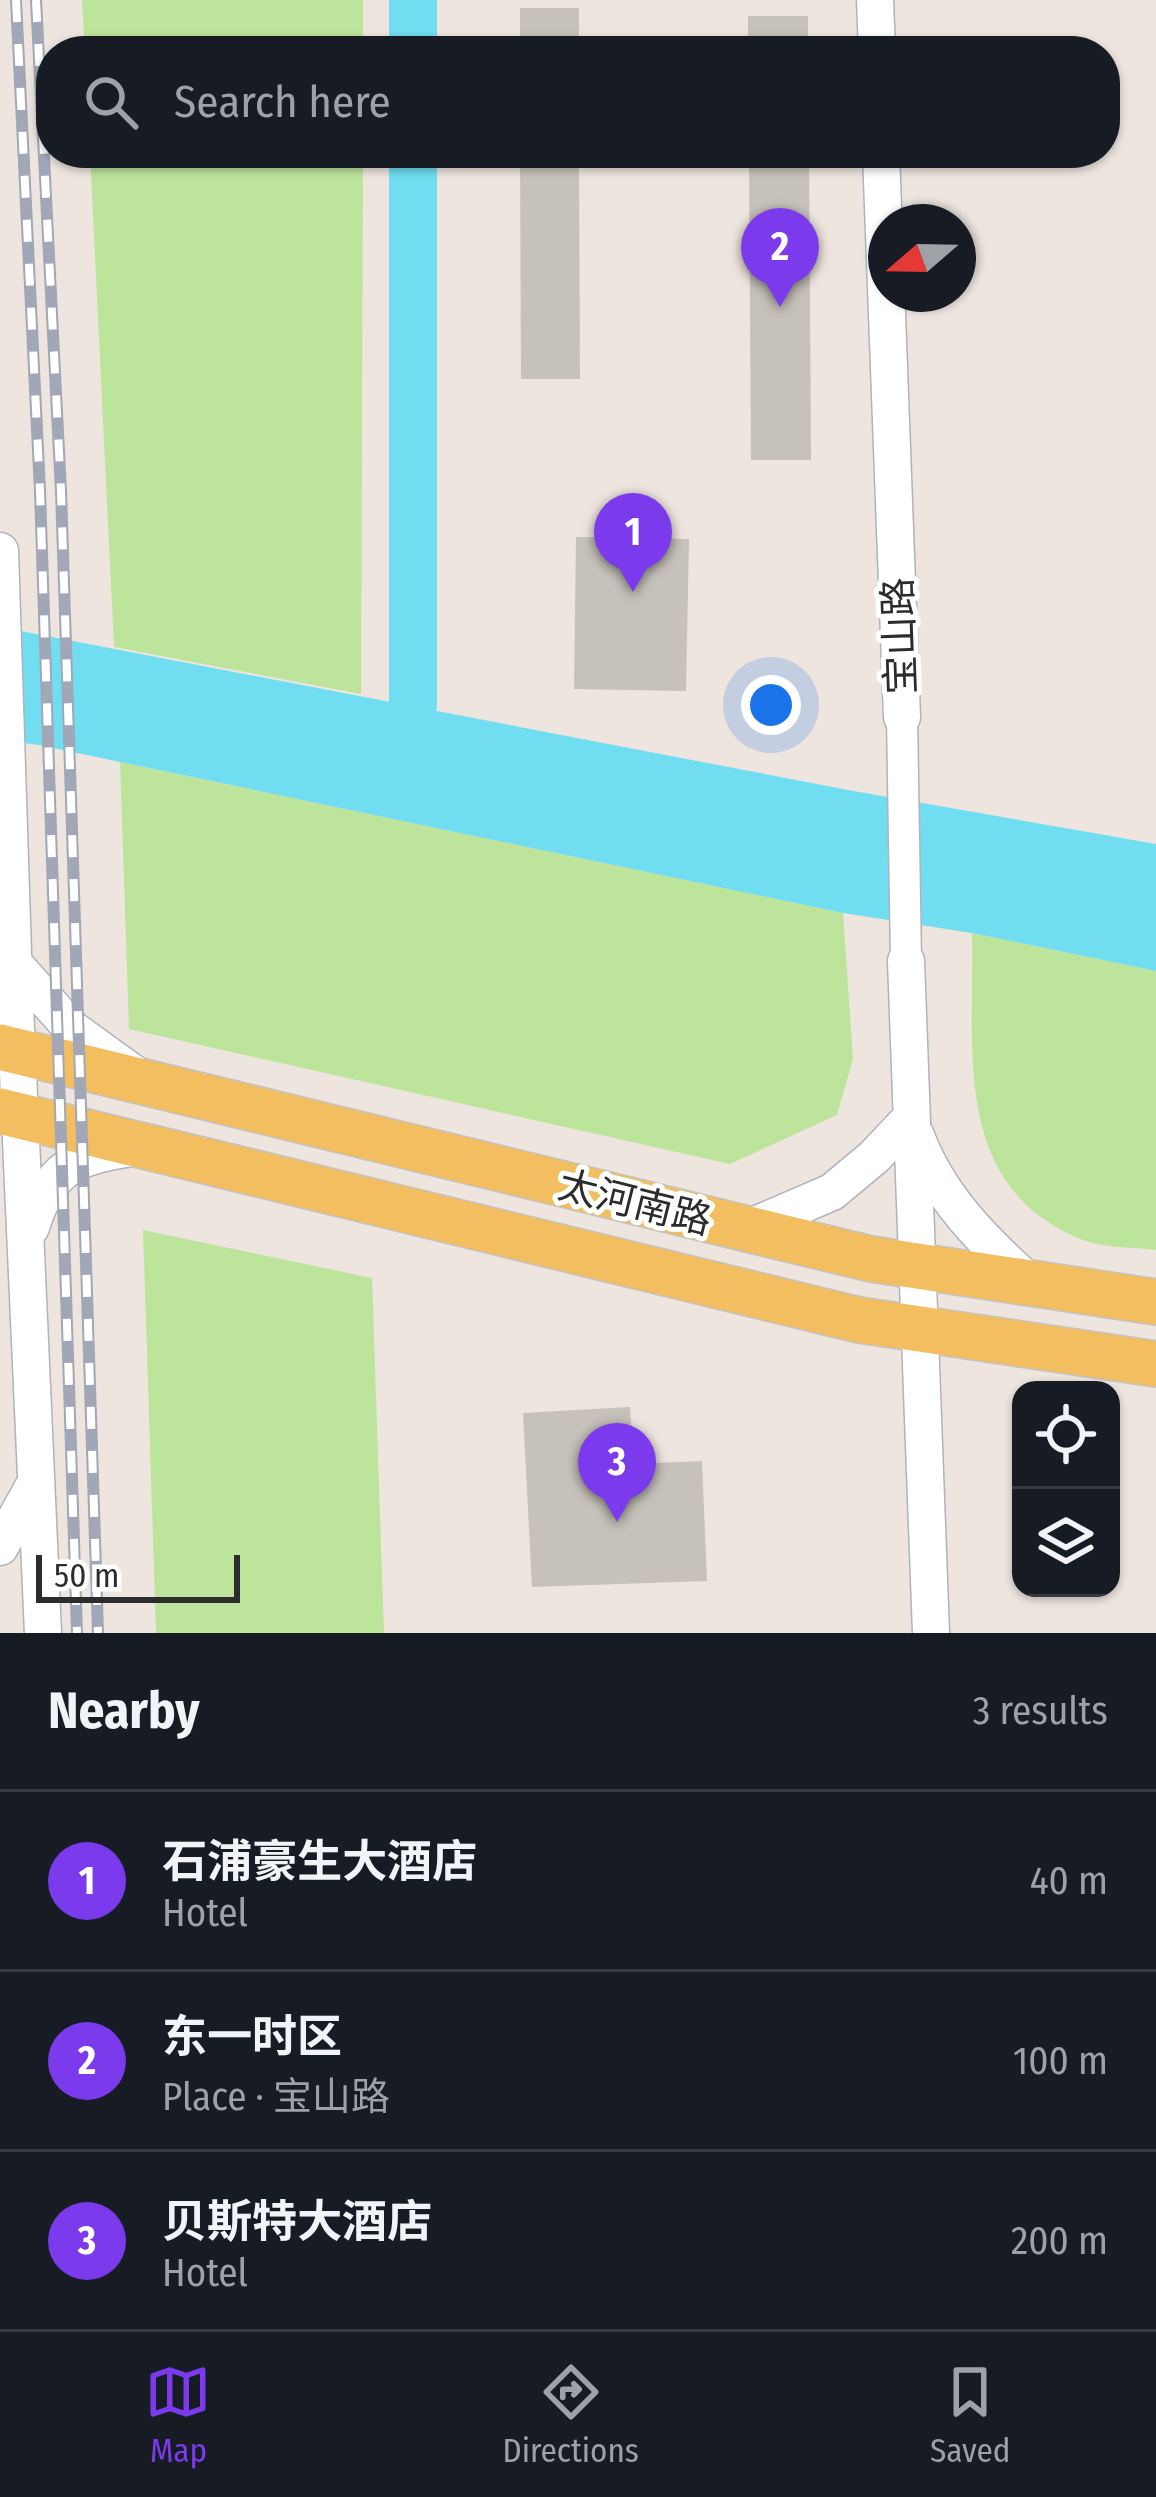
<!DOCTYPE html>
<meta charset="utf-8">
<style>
:root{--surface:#171b24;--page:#242831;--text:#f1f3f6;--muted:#9ea1a6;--line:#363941;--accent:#7c3aed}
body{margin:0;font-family:"Fira Sans Condensed","Noto Sans SC",sans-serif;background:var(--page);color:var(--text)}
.controls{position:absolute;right:36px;bottom:36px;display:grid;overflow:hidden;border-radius:24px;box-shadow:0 3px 9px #0004}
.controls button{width:108px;height:108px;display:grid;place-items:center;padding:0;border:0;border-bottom:3px solid var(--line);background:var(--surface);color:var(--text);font:60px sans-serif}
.compass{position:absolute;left:868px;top:204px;width:108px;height:108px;border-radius:50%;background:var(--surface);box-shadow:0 3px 9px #0004;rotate:250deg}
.scale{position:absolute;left:36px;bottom:30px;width:204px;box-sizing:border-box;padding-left:12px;border:6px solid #2c2c2c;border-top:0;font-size:33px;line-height:42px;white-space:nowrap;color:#2c2c2c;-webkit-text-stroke:9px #fff;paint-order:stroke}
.you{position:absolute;left:771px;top:705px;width:42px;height:42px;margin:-30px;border:9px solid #fff;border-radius:50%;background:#1a73e8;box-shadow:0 0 0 18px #1a73e833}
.badge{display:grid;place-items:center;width:78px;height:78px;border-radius:50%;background:var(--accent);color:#fff;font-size:39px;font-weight:700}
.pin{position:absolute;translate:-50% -99px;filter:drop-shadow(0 3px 6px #0008)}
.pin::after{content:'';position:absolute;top:63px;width:42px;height:36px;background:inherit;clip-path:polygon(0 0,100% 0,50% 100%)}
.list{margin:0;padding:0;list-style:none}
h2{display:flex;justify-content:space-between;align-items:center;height:156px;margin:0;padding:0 48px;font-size:51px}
h2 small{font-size:39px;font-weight:400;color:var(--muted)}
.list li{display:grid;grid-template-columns:78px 1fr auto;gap:36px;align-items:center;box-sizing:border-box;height:180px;padding:0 48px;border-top:3px solid var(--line)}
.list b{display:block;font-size:45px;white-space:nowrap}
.list p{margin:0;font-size:39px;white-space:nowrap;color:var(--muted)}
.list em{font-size:39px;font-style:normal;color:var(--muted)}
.icon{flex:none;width:66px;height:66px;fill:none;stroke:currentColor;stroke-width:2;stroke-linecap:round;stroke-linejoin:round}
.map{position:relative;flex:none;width:1156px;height:1633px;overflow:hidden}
.search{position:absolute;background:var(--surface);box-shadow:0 3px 9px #0004;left:36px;right:36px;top:36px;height:132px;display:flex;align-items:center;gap:30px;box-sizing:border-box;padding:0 42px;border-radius:48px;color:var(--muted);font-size:45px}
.sheet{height:696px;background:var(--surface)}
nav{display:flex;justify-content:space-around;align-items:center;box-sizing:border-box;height:168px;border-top:3px solid var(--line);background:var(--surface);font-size:33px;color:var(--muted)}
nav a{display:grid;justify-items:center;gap:6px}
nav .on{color:var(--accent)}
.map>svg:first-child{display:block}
</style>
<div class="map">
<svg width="1156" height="1633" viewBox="0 0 1156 1633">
<rect width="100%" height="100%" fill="#eee5df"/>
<path fill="#bde49b" d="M 82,0 L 363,0 L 363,51 L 85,51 Z
M 90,153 L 363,153 L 361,694 L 114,647 Z
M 120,762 L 843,913 L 853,1059 L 837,1115 L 730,1164 L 129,1029 Z
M 972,933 L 1156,971 L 1156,1250 C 1133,1247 1104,1248 1083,1240 C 949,1187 975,1049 972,933 Z
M 143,1230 L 372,1278 L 384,1633 L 156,1633 Z"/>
<path fill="#71ddf0" d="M 0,627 L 848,790 L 1156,844 L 1156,971 L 972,933 L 843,913 L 39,745 L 0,740 Z"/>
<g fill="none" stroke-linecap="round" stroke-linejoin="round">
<path stroke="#71ddf0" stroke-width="48" d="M 413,51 L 413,0
M 413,704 L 413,153"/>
</g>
<path fill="#c6c1ba" d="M 520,8 L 579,8 L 579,51 L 520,51 Z
M 748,16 L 808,16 L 808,51 L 748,51 Z
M 520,153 L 579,153 L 580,379 L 521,379 Z
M 749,153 L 809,153 L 811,460 L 751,460 Z
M 576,537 L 689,539 L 686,691 L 574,689 Z
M 630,1407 L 634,1464 L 702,1461 L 707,1581 L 532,1587 L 523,1413 Z"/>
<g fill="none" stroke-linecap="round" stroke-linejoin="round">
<defs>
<path id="minor" d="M 902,717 L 906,961"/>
<path id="tertiary" d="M 875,0 L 877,51
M 881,153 L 902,717
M 0,551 L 14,983 L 43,1633
M 7,956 L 72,1029 L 133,1073
M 906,961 L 931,1633
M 916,1136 C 938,1196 983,1241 1030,1283
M 31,1227 C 49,1168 76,1155 134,1148
M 746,1229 L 832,1192 L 874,1157 L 910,1119
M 0,1547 L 36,1482"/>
<path id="primary" d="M 0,1047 L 871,1259 L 1156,1302
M 0,1111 L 859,1320 L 1156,1364"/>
</defs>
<use href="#minor" stroke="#afb3bc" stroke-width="33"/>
<use href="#tertiary" stroke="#afb3bc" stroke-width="39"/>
<use href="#primary" stroke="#c4c4c4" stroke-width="48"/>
<use href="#minor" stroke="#fff" stroke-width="30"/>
<use href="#tertiary" stroke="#fff" stroke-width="36"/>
<use href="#primary" stroke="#f2be5f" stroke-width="45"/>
<defs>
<path id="rail" d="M 16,0 L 40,491 L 77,1633
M 36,0 L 61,491 L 98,1633"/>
</defs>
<use href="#rail" stroke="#a1a7b6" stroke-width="12"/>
<use href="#rail" stroke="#fff" stroke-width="8" stroke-dasharray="22" stroke-linecap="butt"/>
</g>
<g text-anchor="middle" stroke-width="10" stroke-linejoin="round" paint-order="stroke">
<g font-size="39" fill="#2c2c2c" stroke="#fff">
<text transform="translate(899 636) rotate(-92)" y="14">宝山路</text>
<text transform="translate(635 1202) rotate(14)" y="14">太河南路</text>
</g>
</g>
</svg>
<div class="controls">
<button><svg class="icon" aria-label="locate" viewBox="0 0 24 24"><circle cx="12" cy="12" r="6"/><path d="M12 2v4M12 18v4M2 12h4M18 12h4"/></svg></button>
<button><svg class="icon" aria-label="layers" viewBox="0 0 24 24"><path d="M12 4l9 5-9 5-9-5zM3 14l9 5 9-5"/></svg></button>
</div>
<svg class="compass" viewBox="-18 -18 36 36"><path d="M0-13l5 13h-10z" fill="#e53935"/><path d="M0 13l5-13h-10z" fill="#9ea1a6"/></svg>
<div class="scale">50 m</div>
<div class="you"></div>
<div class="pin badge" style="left:633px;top:592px">1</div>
<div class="pin badge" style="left:780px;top:307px">2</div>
<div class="pin badge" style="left:617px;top:1522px">3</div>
<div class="search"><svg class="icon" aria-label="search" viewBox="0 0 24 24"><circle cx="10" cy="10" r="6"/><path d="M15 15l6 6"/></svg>Search here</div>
</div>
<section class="sheet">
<h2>Nearby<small>3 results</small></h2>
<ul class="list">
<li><span class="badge">1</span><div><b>石浦豪生大酒店</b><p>Hotel</p></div><em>40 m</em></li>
<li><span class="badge">2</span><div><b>东一时区</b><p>Place · 宝山路</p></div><em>100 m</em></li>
<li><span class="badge">3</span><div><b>贝斯特大酒店</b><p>Hotel</p></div><em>200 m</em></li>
</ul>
</section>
<nav>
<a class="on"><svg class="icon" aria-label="map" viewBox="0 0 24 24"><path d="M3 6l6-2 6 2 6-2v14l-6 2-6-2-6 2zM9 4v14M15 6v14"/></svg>Map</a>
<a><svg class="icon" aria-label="directions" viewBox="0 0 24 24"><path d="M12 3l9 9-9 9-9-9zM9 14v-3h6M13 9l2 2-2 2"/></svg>Directions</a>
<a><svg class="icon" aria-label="saved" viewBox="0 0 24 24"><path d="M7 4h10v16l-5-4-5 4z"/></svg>Saved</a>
</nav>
